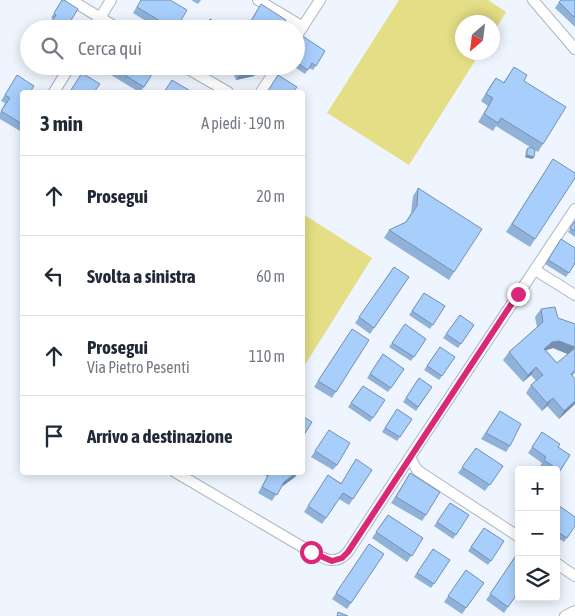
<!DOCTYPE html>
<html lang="it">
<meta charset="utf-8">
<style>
:root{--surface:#fff;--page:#f6f6f7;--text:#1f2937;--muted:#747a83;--line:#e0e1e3}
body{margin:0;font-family:"Asap Condensed",sans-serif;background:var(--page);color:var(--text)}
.controls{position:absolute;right:15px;bottom:15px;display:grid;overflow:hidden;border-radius:5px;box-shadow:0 2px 12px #0003}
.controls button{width:45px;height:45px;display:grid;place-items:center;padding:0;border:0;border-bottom:1px solid var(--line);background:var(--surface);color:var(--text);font:25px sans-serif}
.compass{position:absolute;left:455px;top:15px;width:45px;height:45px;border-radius:50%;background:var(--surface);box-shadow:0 2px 12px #0003;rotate:208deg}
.stop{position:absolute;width:15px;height:15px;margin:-11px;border:4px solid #db2777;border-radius:50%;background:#fff}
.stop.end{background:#db2777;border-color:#fff;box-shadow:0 1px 5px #0008}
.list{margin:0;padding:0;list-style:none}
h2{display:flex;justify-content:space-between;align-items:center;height:65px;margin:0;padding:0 20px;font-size:21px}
h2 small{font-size:16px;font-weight:400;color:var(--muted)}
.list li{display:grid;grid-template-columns:32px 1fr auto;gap:15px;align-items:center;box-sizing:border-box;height:80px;padding:0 20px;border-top:1px solid var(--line)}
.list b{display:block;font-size:19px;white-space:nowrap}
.list p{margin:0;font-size:16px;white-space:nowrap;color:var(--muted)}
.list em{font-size:16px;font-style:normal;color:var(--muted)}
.icon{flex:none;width:28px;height:28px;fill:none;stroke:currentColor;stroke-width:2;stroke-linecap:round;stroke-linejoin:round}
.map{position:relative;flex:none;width:575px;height:616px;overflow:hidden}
.search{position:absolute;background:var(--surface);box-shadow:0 2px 12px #0003;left:20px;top:20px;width:285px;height:55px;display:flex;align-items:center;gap:12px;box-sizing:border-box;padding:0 18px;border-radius:28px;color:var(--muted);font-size:19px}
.panel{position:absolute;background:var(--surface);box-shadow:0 2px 12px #0003;left:20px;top:90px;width:285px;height:385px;border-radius:5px}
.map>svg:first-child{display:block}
</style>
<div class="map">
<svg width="575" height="616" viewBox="0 0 575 616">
<rect width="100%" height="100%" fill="#eef5fe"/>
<path fill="#e4de86" d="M 399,0 L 488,0 L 506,12 L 493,33 L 492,22 L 462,22 L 462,52 L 480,53 L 409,165 L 327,113 Z
M 303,214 L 372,258 L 303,368 Z"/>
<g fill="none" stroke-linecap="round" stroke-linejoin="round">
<defs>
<path id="minor" d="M 71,0 L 119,29
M 258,0 L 303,27
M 533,0 L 575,49
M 93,29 L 111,0
M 296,37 L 320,0
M 183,66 L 228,92
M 54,92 L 70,66
M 261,92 L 278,66
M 535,270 L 575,295
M 175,472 L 311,552 C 324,559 336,566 348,552 L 410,457
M 519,537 L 417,470 L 410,457 L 575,209
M 556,563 L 575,576
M 565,616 L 575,611"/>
</defs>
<use href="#minor" stroke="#abb6c3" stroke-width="12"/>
<use href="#minor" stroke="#fff" stroke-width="10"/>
</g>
<path fill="#90b1d8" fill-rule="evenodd" d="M 62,0 L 70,22 L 70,29 L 47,29 L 53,19 L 51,18 Z
M 141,0 L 170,0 L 176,29 L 159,29 L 133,13 Z
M 191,0 L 201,0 L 198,4 Z
M 575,0 L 575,27 L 555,8 L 559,2 Z
M 257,10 L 280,29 L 246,29 Z
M 296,48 L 325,51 L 313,70 L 309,68 L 305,74 L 293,66 L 296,66 Z
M 29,50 L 29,57 L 26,55 Z
M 43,66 L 49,66 L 47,69 Z
M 117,66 L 147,66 L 144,87 L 140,92 L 139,92 L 111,75 Z
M 228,66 L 259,66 L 257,69 L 256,69 L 256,72 L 254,76 L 236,80 L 234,75 L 230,75 Z
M 514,67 L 524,81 L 543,144 L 538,152 L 535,150 L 534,157 L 532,159 L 525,157 L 526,151 L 527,149 L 530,147 L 496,126 L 493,131 L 478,122 L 488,106 L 481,101 L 490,86 L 496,78 L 503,83 Z
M 17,75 L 22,92 L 22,128 L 20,131 L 0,119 L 0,113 L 5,103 L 1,101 Z
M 553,159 L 535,239 L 530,247 L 506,232 Z
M 418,188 L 454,272 L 449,280 L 384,238 L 389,230 L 405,223 L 411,213 L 413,196 Z
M 575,221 L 575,237 L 568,232 Z
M 561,239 L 575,263 L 566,277 L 545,264 Z
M 394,267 L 409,277 L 370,334 L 355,323 Z
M 424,293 L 445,306 L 430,329 L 409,315 Z
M 541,309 L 558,318 L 575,373 L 572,376 L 575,379 L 575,404 L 559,419 L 547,406 L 542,411 L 526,393 L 531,385 L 536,381 L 531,375 L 523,382 L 503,360 L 509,352 L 537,327 L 535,317 ZM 553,348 L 568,354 L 557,363 L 546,350 Z
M 460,315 L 474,325 L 458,348 L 443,338 Z
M 405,324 L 426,339 L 411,361 L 389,347 Z
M 352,329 L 369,340 L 332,398 L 314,387 Z
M 440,347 L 442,376 L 439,380 L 424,370 Z
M 383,354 L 404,369 L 388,392 L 367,378 Z
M 419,378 L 432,387 L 416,411 L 403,402 Z
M 363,386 L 385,400 L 370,422 L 348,407 Z
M 397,409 L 412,419 L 397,441 L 382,432 Z
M 500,411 L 510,446 L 506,452 L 481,439 Z
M 329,430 L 337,465 L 333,470 L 311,457 Z
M 542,432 L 558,447 L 570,455 L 556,477 L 556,470 L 545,470 L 540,466 L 542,463 L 528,453 Z
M 476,448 L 503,466 L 485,491 L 458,473 Z
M 372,470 L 349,505 L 339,499 L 322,524 L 304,512 L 328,475 L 341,483 Z
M 263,472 L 298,472 L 295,477 L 281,487 L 272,501 L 258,493 L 267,477 Z
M 410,473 L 426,515 L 422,521 L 391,503 Z
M 450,503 L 469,515 L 453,539 L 434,526 Z
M 556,507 L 575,526 L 564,542 L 556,537 Z
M 388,515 L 423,538 L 407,562 L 372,538 Z
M 484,528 L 504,541 L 488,565 L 468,551 Z
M 369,544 L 384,554 L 347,609 L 332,599 Z
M 433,549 L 450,560 L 431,588 L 414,577 Z
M 519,551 L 519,591 L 504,613 L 486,600 Z
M 466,570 L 484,583 L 462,614 L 444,602 Z"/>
<path fill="#7690b0" d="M 237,70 L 234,75 L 230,75 L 233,71 Z
M 256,72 L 254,76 L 236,80 L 239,76 Z
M 527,155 L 534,157 L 532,159 L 525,157 Z
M 559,341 L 575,347 L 570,355 L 553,348 L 547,350 L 539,356 L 544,349 L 552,342 Z
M 536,367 L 531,375 L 523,382 L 528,375 Z
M 553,398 L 547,406 L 542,411 L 547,403 Z
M 575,401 L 575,404 L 559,419 L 564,411 Z
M 297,472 L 298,472 L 295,477 L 280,488 L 284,482 Z"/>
<path fill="#a8cefb" stroke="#7690b0" d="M 62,0 L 64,0 L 78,9 L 70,22 L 73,24 L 70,29 L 53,29 L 49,26 L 56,15 L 54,13 Z
M 141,0 L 170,0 L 187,10 L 176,29 L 173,29 L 137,7 Z
M 561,0 L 575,0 L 575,18 L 559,2 Z
M 261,4 L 286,20 L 280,29 L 253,29 L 248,26 Z
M 210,19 L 227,29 L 204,29 Z
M 304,37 L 325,51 L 316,66 L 312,63 L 308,70 L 296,62 L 296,49 Z
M 117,66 L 147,66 L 154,71 L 144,87 L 115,69 Z
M 232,66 L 255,66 L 256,72 L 239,76 L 237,70 L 233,71 Z
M 514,67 L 527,75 L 524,81 L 566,107 L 543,144 L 501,118 L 498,123 L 484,114 L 493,98 L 486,94 L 496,78 L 504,83 Z
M 82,73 L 100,84 L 94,92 L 74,92 L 71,90 Z
M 17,75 L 34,86 L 30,92 L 22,92 L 22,124 L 1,111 L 10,98 L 5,95 Z
M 278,75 L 297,87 L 293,92 L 267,92 Z
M 172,80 L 192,92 L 164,92 Z
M 531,147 L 535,150 L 534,157 L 527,155 L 527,149 Z
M 553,159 L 575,173 L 575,178 L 535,239 L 512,224 Z
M 418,188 L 482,229 L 454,272 L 389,230 L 406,222 L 417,206 Z
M 575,221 L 575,231 L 570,228 Z
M 561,239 L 575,248 L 575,263 L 569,273 L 548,260 Z
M 394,267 L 409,277 L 374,328 L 359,317 Z
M 424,293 L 445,306 L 433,325 L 412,311 Z
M 555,307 L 558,318 L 575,324 L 575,347 L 559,341 L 552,342 L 544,349 L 557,363 L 575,348 L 575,370 L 571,374 L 575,379 L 575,401 L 564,411 L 553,398 L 547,403 L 531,385 L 543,375 L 536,367 L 528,375 L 509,352 L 543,322 L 541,309 Z
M 460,315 L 474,325 L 461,344 L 446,334 Z
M 405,324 L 426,339 L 414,357 L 392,343 Z
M 352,329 L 369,340 L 336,392 L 318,381 Z
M 440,347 L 455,357 L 442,376 L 427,366 Z
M 383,354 L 404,369 L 391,388 L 370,374 Z
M 419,378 L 432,387 L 418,407 L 406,398 Z
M 363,386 L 385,400 L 373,418 L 351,403 Z
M 397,409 L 412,419 L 400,437 L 385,428 Z
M 500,411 L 521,424 L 510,446 L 486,433 Z
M 302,416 L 312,422 L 302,438 Z
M 329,430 L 350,443 L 337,465 L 315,451 Z
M 542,432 L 560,444 L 558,447 L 570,455 L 560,471 L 544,460 L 546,457 L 532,447 Z
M 476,448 L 503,466 L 490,485 L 462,467 Z
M 356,459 L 372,470 L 353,499 L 343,493 L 326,518 L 308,506 L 328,475 L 341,484 Z
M 270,472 L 297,472 L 284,482 L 277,495 L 262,487 Z
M 410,473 L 440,492 L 426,515 L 396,497 Z
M 450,503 L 469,515 L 456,535 L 437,522 Z
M 558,505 L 575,517 L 575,526 L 567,538 L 556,531 L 556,508 Z
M 388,515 L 423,538 L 412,556 L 376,532 Z
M 484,528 L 504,541 L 491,561 L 471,547 Z
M 369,544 L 384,554 L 351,603 L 336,593 Z
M 433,549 L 450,560 L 434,584 L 417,573 Z
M 519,551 L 519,591 L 508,607 L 490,594 Z
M 466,570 L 484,583 L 466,608 L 448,596 Z
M 556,574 L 560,577 L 556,582 Z
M 338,612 L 348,616 L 337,616 Z"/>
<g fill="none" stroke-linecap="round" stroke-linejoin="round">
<path stroke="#db2777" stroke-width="6" d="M 311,552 L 332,561 L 342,558 L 348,552 L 518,294"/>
</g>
</svg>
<div class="controls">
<button>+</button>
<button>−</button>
<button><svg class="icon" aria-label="layers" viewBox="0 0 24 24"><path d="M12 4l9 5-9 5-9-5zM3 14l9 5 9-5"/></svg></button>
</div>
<svg class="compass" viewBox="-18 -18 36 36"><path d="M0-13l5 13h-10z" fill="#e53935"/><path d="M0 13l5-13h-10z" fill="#747a83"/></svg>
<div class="stop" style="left:311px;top:552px"></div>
<div class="stop end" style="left:518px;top:294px"></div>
<div class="search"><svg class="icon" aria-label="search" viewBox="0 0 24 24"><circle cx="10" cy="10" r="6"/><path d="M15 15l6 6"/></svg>Cerca qui</div>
<section class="panel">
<h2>3 min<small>A piedi · 190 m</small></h2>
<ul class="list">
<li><svg class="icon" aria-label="ahead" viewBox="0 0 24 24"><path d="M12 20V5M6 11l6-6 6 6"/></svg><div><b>Prosegui</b></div><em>20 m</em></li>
<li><svg class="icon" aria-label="left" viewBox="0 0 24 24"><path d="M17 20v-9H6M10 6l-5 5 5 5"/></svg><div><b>Svolta a sinistra</b></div><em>60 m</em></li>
<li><svg class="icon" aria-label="ahead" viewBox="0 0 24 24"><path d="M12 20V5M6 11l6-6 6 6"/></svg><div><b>Prosegui</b><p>Via Pietro Pesenti</p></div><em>110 m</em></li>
<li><svg class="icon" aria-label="arrive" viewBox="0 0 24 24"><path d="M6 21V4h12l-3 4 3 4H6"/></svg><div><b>Arrivo a destinazione</b></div></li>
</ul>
</section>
</div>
